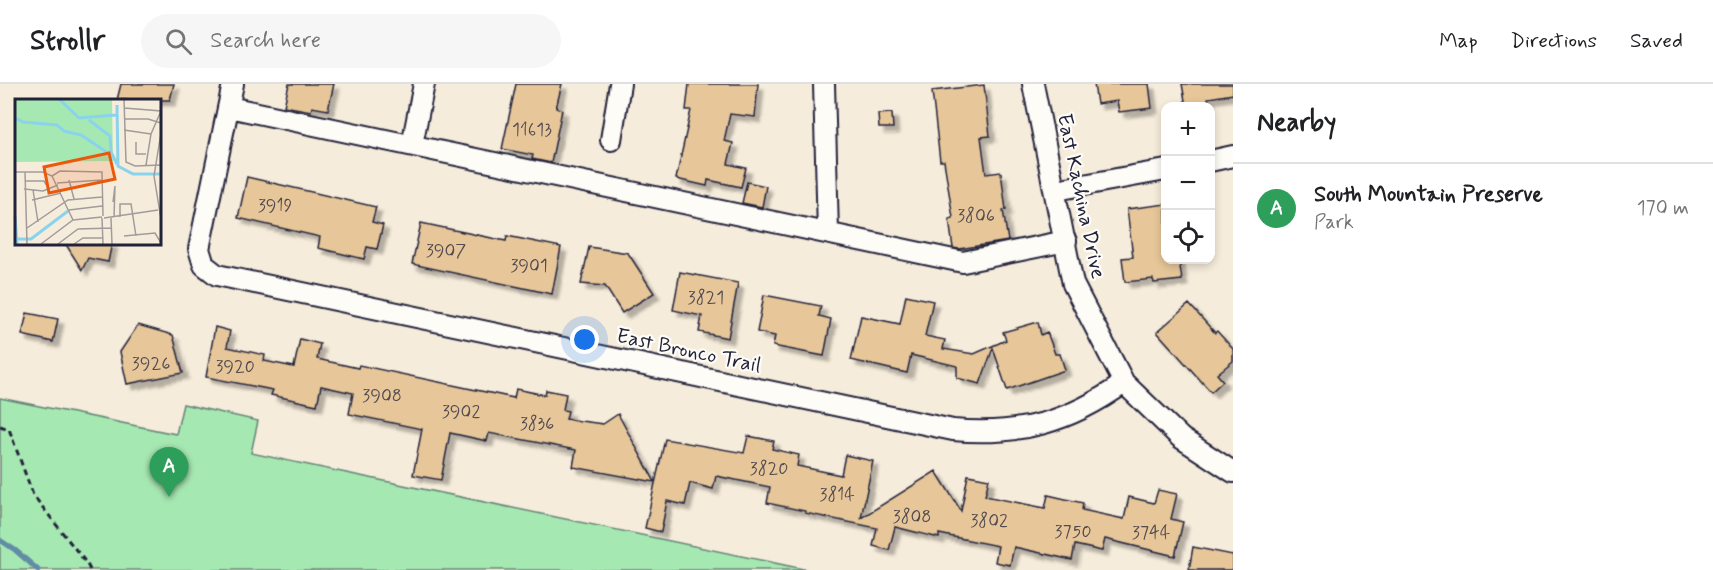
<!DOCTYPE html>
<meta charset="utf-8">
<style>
:root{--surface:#fff;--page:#f6f6f6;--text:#202124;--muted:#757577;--line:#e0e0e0;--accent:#1f6fb2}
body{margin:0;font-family:Mynerve,sans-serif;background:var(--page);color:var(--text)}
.controls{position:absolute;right:18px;top:18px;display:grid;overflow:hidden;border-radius:12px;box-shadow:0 3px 9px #0003}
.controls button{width:54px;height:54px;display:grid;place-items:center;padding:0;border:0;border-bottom:2px solid var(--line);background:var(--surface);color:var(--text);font:30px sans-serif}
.you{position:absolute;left:585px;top:256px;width:21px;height:21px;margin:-15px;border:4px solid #fff;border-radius:50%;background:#1a73e8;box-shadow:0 0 0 9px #1a73e833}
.badge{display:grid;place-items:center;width:39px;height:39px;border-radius:50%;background:var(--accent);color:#fff;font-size:20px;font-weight:700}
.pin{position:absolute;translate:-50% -50px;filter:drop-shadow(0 2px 3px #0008)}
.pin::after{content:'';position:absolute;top:32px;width:21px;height:18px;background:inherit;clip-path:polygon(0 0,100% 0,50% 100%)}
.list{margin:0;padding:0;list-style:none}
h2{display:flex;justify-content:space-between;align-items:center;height:78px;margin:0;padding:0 24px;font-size:26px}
h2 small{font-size:20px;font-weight:400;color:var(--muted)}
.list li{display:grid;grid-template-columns:39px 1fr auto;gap:18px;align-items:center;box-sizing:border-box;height:90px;padding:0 24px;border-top:2px solid var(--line)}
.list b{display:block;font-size:22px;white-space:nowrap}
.list p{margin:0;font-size:20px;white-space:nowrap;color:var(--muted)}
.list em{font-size:20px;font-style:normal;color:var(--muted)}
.icon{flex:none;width:33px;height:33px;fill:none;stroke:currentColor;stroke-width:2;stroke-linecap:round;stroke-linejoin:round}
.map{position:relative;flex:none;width:1233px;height:486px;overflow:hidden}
header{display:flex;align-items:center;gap:36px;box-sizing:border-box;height:84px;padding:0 30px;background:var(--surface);border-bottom:2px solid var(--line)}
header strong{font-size:28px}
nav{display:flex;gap:33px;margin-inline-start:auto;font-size:21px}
.search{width:420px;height:54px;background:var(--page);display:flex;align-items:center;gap:15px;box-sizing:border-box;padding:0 21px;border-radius:33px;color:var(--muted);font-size:22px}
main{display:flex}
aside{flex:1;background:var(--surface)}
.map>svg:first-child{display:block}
</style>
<header>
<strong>Strollr</strong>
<div class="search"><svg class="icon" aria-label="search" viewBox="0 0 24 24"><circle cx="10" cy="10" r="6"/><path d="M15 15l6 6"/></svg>Search here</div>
<nav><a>Map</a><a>Directions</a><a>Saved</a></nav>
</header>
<main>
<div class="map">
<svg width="1233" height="486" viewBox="0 0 1233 486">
<defs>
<filter id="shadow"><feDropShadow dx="5.5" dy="5.5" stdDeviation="1.5" flood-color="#0004"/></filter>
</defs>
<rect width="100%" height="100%" fill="#f6ecdb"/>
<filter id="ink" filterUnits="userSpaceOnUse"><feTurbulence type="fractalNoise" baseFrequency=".0167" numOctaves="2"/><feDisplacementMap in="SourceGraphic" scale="12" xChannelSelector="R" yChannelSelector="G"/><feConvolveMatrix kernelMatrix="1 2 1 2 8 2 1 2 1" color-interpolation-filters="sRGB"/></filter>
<g filter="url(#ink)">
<path fill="#a6e8b2" stroke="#648576" stroke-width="1.5" d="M 0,314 L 176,350 L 183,320 L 258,337 L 251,369 L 808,486 L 0,486 Z"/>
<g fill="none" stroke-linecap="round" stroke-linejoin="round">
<path stroke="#608ca5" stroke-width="5" d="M 0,456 L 15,466 L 38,486"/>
</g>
<path fill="#e7c799" stroke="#22223b" stroke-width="1.5" filter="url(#shadow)" d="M 121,0 L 174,0 L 170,16 L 117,16 Z
M 289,0 L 334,0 L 328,26 L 312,23 L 311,27 L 284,22 Z
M 516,0 L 562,0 L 556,24 L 562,26 L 551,79 L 532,75 L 533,71 L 502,65 Z
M 689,0 L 758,0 L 755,33 L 730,30 L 724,57 L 733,59 L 728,80 L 746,84 L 741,103 L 708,96 L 707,102 L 676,95 L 691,26 L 686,26 Z
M 1094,0 L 1149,0 L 1152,24 L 1119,28 L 1117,17 L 1097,20 Z
M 1182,0 L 1233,0 L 1233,10 L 1208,14 L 1209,21 L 1186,22 Z
M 984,1 L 990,52 L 981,53 L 986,90 L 1001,88 L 1006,126 L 1003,126 L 1008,157 L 959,165 L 953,164 L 949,135 L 953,134 L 944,77 L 940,77 L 932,7 Z
M 892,29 L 893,44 L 879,44 L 878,30 Z
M 247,93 L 376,123 L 372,138 L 383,141 L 377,165 L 367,163 L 364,175 L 318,164 L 320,153 L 238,134 Z
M 747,98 L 766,102 L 762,123 L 742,119 Z
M 1166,120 L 1166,176 L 1179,176 L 1182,196 L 1154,199 L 1153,195 L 1125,198 L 1122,174 L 1133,173 L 1127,125 Z
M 421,139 L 506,157 L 507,152 L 561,163 L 552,210 L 412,180 Z
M 65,159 L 112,159 L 108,178 L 88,174 L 82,186 Z
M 589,163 L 628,169 L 654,209 L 622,229 L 605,202 L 581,200 Z
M 680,188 L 738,199 L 728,254 L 699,248 L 702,232 L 673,226 Z
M 764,211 L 821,222 L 819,232 L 831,235 L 824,272 L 773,262 L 775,252 L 757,248 Z
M 906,211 L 933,217 L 925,252 L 945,256 L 943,265 L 974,270 L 1006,256 L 1003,248 L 1038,238 L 1041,251 L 1047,248 L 1055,270 L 1060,270 L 1065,286 L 1007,306 L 993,264 L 980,300 L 957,294 L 957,282 L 911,271 L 907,289 L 851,276 L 861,232 L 900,240 Z
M 1189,220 L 1215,249 L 1217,247 L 1233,265 L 1233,277 L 1217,290 L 1223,297 L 1211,308 L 1157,248 Z
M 27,229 L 58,235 L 53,258 L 22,251 Z
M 138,241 L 173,251 L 183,289 L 127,300 L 120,268 Z
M 215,243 L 230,247 L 227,263 L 265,271 L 264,277 L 294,283 L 300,255 L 320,260 L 317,275 L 358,284 L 359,281 L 514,314 L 516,305 L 545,311 L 546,306 L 566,310 L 563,326 L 568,327 L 566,335 L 603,340 L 618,330 L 655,398 L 573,383 L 576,366 L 489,349 L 487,357 L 450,349 L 441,396 L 413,391 L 422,345 L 349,330 L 353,309 L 321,302 L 317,321 L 271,311 L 273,306 L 206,293 Z
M 748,352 L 774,357 L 772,365 L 799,371 L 797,382 L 841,391 L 845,371 L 873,377 L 861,434 L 936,387 L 961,427 L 968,391 L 989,395 L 985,412 L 1045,424 L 1048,411 L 1083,419 L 1082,426 L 1124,435 L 1129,413 L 1154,419 L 1158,406 L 1177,410 L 1171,435 L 1183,438 L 1175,472 L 1105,455 L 1102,467 L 1075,461 L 1072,476 L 1014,463 L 1010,481 L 995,478 L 998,462 L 939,450 L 939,454 L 895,443 L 889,466 L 873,462 L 877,444 L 805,429 L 805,427 L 767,419 L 770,403 L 716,392 L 713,405 L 690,399 L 685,421 L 667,417 L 661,448 L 645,444 L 665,355 L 744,369 Z
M 1193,463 L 1233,471 L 1233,486 L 1189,486 Z"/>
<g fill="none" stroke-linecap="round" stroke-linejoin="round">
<defs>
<path id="minor" d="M 233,0 L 199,165 L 204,181 L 217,191 L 953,346 C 1019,352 1070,338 1124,299
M 824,0 L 828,149
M 1033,0 L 1073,200 L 1124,299 L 1181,354 L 1233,388
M 229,23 L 963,178 L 1066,157
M 611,56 L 620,0
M 412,61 L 424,0
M 1210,77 L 1233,72
M 1056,106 L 1166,86"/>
</defs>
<use href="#minor" stroke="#22223b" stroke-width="24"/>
<path stroke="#22223b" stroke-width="3" stroke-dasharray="6 4.5" stroke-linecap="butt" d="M 0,342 L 9,345 L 33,411 L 87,480 L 90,486"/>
<use href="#minor" stroke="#fdfcf7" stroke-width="20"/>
</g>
</g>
<g text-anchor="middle" stroke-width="4.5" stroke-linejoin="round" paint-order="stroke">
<g font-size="18" fill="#534b52">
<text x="532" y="51">11613</text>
<text x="275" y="127">3919</text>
<text x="976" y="137">3806</text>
<text x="446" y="172">3907</text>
<text x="529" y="187">3901</text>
<text x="706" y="219">3821</text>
<text x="151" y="285">3926</text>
<text x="235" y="288">3920</text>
<text x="382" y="317">3908</text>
<text x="461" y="333">3902</text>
<text x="537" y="345">3836</text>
<text x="769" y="390">3820</text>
<text x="837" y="416">3814</text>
<text x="912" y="438">3808</text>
<text x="989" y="442">3802</text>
<text x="1073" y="453">3750</text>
<text x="1151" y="454">3744</text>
</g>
<g font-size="21" fill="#22223b" stroke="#fdfcf7">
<text transform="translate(1082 112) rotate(78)" y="7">East Kachina Drive</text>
<text transform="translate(689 266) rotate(12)" y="7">East Bronco Trail</text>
</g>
</g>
<g transform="translate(15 15)">
<rect width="146" height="146" fill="#f6ecdb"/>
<path d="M 0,0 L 97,0 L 98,62 L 0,63 Z" fill="#a6e8b2"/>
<path fill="none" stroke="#8ad3ec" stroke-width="3" d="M 44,0 L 64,19 L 101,16M 102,6 L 103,67 L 118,75 L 146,75M 0,19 L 8,23 L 42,26 L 49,32 L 66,36 L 96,56M 74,21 L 95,37 L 96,53 L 102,65M 0,117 L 2,145M 1,140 L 16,140 L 53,112"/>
<path fill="none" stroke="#a19b9b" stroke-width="1.5" d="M 109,0 L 111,63 L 120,67 L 146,66M 109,9 L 146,12 L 136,35 L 131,66M 109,20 L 133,20 L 146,24M 109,31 L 136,35M 146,34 L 139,77 L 146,120M 121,43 L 121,55 L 131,55M 0,73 L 28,73 L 37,77 L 58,121M 10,73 L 12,145M 37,77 L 45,72 L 87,73 L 88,117M 54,81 L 59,100M 10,82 L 29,82 L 34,90M 42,84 L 87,81M 9,90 L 28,92 L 43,86M 18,91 L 23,123M 17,101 L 46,94M 98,103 L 100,87 L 99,118M 54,111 L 87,107M 105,118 L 105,105 L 116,105 L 121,137M 87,119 L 88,145M 89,119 L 143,111M 96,119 L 97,145M 12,129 L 53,101 L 87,98M 109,137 L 140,134 L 146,144M 26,145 L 58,121 L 87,118M 43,145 L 63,130 L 97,129M 59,145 L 68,139 L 88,139"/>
<path fill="#e8590c" fill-opacity="0.15" stroke="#e8590c" stroke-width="3" d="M 94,54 L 100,80 L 34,94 L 29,68 Z"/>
<rect width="146" height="146" fill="none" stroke="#22223b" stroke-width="3"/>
</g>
</svg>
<div class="controls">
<button>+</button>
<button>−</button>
<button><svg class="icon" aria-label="locate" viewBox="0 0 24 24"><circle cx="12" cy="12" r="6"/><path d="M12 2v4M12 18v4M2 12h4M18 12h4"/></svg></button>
</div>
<div class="you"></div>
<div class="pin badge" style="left:169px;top:413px;background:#2e9e5b">A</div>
</div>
<aside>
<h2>Nearby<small></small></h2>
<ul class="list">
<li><span class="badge" style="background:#2e9e5b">A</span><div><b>South Mountain Preserve</b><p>Park</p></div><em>170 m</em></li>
</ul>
</aside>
</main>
